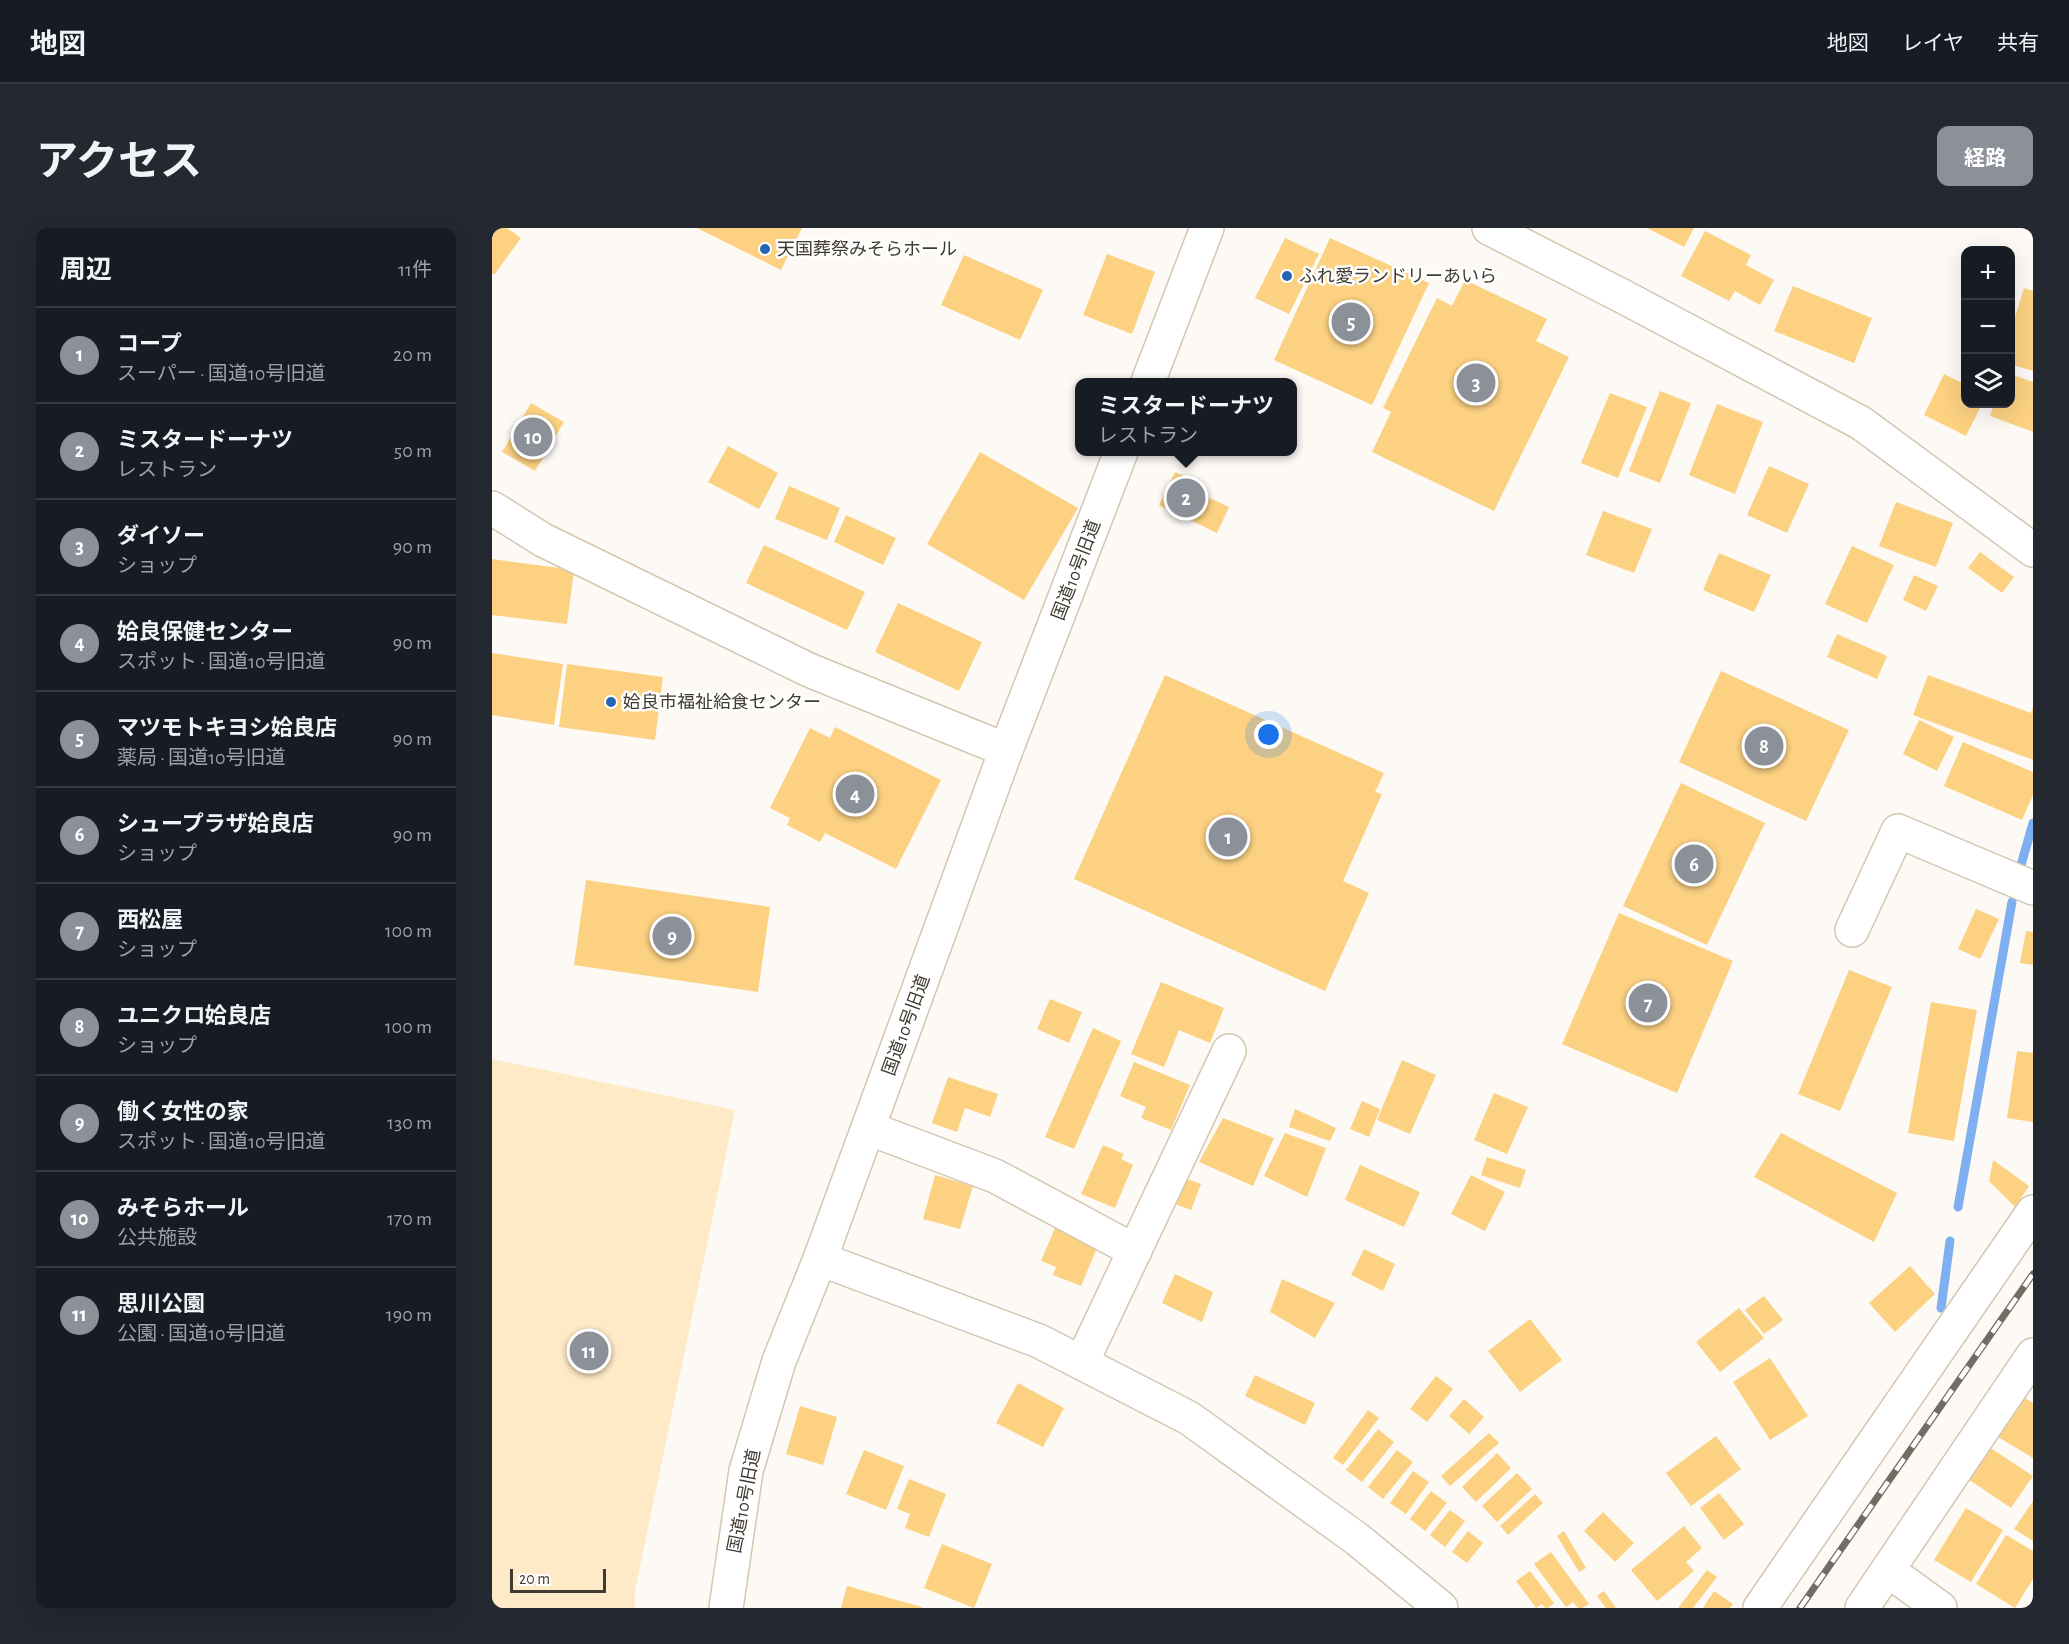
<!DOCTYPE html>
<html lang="ja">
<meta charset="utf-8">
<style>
:root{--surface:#171b24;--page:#242831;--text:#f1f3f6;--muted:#9ea1a6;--line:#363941;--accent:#8c9099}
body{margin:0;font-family:"Alegreya Sans","Noto Sans JP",sans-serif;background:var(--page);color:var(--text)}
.controls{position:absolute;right:18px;top:18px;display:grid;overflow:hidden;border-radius:12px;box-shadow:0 6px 24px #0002}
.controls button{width:54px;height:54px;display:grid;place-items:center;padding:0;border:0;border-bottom:2px solid var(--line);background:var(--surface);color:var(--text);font:30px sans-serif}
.scale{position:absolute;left:18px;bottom:15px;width:96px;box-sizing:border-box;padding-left:6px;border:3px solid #403b31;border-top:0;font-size:16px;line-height:21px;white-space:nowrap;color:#403b31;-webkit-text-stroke:4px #fff;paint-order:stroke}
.you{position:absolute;left:777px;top:507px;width:21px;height:21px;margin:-15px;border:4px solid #fff;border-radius:50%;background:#1a73e8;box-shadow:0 0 0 9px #1a73e833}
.badge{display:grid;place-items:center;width:39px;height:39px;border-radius:50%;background:var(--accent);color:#fff;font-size:20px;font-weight:700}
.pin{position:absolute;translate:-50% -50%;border:3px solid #fff;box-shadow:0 2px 6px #0006}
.popup{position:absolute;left:583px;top:150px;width:222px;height:78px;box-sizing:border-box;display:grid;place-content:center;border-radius:12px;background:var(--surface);filter:drop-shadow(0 2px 4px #0005);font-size:20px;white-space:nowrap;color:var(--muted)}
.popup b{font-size:22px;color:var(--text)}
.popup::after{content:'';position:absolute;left:50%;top:100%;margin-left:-12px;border:12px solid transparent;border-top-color:var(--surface)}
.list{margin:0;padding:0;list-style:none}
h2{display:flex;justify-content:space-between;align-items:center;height:78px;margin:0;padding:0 24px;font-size:26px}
h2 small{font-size:20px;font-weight:400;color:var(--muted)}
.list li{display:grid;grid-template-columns:39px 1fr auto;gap:18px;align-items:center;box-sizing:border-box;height:96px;padding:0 24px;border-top:2px solid var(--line)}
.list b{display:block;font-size:22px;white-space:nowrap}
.list p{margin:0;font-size:20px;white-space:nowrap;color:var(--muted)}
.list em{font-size:20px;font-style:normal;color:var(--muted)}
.icon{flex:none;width:33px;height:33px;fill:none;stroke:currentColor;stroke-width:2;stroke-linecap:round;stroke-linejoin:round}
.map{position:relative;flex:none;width:1541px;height:1380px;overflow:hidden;border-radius:12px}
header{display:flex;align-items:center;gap:36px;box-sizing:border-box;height:84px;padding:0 30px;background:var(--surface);border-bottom:2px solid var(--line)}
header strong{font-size:28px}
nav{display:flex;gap:33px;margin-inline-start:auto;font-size:21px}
.intro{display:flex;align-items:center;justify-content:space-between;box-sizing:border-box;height:144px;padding:0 36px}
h1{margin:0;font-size:42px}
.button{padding:15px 27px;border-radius:12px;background:var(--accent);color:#fff;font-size:21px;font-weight:700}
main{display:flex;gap:36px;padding:0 36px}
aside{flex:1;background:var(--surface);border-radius:12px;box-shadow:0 6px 24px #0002}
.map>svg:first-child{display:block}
</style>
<header>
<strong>地図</strong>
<nav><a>地図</a><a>レイヤ</a><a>共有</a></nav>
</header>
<div class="intro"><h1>アクセス</h1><a class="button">経路</a></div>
<main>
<aside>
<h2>周辺<small>11件</small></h2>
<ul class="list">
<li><span class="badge">1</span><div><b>コープ</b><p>スーパー · 国道10号旧道</p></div><em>20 m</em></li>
<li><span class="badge">2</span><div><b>ミスタードーナツ</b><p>レストラン</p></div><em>50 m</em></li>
<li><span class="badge">3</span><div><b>ダイソー</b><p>ショップ</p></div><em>90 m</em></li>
<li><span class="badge">4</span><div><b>姶良保健センター</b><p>スポット · 国道10号旧道</p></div><em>90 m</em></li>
<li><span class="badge">5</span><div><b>マツモトキヨシ姶良店</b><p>薬局 · 国道10号旧道</p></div><em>90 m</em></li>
<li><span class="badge">6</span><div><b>シュープラザ姶良店</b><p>ショップ</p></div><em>90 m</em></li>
<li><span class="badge">7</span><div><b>西松屋</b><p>ショップ</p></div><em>100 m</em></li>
<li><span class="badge">8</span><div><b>ユニクロ姶良店</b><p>ショップ</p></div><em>100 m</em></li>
<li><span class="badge">9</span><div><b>働く女性の家</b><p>スポット · 国道10号旧道</p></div><em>130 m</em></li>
<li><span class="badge">10</span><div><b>みそらホール</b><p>公共施設</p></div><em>170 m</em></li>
<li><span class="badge">11</span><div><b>思川公園</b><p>公園 · 国道10号旧道</p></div><em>190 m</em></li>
</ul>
</aside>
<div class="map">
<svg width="1541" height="1380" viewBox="0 0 1541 1380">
<rect width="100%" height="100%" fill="#fdfaf6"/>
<path fill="#feeac6" d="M 0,831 L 243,882 L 143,1363 L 143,1380 L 0,1380 Z"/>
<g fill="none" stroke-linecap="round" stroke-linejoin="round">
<path stroke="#7eaff0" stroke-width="9" d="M 1529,637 L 1541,595
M 1466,979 L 1520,674
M 1449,1080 L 1458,1013"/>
</g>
<path fill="#fcd182" d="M 0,0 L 15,0 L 29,10 L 2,47 L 0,45 Z
M 205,0 L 310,0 L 289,42 Z
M 1155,0 L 1202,0 L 1192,19 Z
M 1213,3 L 1259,27 L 1254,37 L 1282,52 L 1268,77 L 1243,63 L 1237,73 L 1189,48 Z
M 793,10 L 827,26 L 797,86 L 763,70 Z
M 838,10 L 937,55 L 880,177 L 782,132 Z
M 615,26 L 663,44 L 640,106 L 591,87 Z
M 472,27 L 551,62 L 528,112 L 449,77 Z
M 973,52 L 1055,91 L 1044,113 L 1077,129 L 1002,283 L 880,224 L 899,184 L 891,180 L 945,70 L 960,78 Z
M 1301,58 L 1380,90 L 1362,135 L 1282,103 Z
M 1532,60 L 1541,63 L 1541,143 L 1518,136 L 1518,105 Z
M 1452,146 L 1474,157 L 1474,176 L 1490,176 L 1474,208 L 1432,187 Z
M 1518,146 L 1541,154 L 1541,204 L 1498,188 L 1502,176 L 1518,176 Z
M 1168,163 L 1199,175 L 1168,255 L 1137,243 Z
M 1118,165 L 1155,179 L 1126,250 L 1089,235 Z
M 39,175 L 72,194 L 43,243 L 10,224 Z
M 1225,176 L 1271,194 L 1243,266 L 1197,247 Z
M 236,218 L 286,245 L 267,281 L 216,254 Z
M 488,224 L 586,280 L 532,372 L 435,316 Z
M 1277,238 L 1317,256 L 1295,305 L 1255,287 Z
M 683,244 L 707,255 L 703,263 L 737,279 L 725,305 L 667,277 Z
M 297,258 L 348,280 L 335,312 L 283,291 Z
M 1404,274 L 1461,295 L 1444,339 L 1387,318 Z
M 1111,283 L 1160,301 L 1142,345 L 1094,327 Z
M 354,287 L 404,310 L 391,337 L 342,314 Z
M 272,317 L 373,364 L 355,402 L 254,355 Z
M 1360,318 L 1402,337 L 1375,395 L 1333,376 Z
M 1488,324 L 1522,349 L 1510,365 L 1476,340 Z
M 1227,325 L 1279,347 L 1262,384 L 1211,362 Z
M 0,331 L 82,342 L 75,396 L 0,387 Z
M 1422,347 L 1446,358 L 1434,383 L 1411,372 Z
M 406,375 L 490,414 L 467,463 L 383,424 Z
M 1345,406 L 1395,428 L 1385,451 L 1335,429 Z
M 0,425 L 71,436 L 62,497 L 0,487 Z
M 75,436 L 171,449 L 163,512 L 67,499 Z
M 1229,443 L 1357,502 L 1314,593 L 1187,534 Z
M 673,447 L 892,545 L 883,564 L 890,566 L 851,653 L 877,665 L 833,763 L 582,651 Z
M 1436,447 L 1539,485 L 1541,479 L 1541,532 L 1421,487 Z
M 1427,492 L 1462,509 L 1445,543 L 1411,526 Z
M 343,499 L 449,552 L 404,641 L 333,605 L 328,614 L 295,597 L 298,590 L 278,580 L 318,500 L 338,510 Z
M 1471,514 L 1541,544 L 1541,567 L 1530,592 L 1452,558 Z
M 1189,555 L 1273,595 L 1215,717 L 1131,678 Z
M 94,652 L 278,679 L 266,764 L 82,737 Z
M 1484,681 L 1507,691 L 1488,731 L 1466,721 Z
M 1127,685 L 1241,733 L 1185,865 L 1070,816 Z
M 1534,703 L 1541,704 L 1541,737 L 1528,735 Z
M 1357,742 L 1400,759 L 1348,883 L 1306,866 Z
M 669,754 L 732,780 L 718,815 L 687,802 L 672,839 L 639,826 Z
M 558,771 L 590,784 L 577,815 L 545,801 Z
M 1439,774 L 1485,782 L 1462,913 L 1416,905 Z
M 601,800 L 629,813 L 582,921 L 553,909 Z
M 1525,823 L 1541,825 L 1541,894 L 1515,890 Z
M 910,832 L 944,847 L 918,906 L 885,892 Z
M 642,834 L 698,857 L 679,902 L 649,890 L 654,879 L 628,868 Z
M 456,849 L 506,866 L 498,889 L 473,880 L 465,904 L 440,895 Z
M 1002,865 L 1036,879 L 1015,926 L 982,912 Z
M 870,873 L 888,881 L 877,909 L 858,901 Z
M 803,881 L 844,900 L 838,913 L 797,899 Z
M 731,890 L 782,910 L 761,958 L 707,934 Z
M 793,905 L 834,920 L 815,969 L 772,948 Z
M 1289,905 L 1405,965 L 1382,1014 L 1262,949 Z
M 611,917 L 632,926 L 629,931 L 641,937 L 623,980 L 589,966 Z
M 995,929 L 1034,942 L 1028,960 L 989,947 Z
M 1501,932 L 1537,958 L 1523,979 L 1497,953 Z
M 868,937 L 928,964 L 912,999 L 853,972 Z
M 443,947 L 481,958 L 468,1001 L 431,991 Z
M 684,947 L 709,956 L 699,982 L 675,973 Z
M 979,947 L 1013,964 L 993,1003 L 959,986 Z
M 565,995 L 608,1013 L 589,1058 L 561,1047 L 564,1039 L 549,1033 Z
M 872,1021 L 903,1036 L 891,1063 L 859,1047 Z
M 1418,1038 L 1443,1066 L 1403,1104 L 1377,1075 Z
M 683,1046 L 721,1064 L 710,1094 L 670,1075 Z
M 790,1051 L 843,1075 L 823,1110 L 778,1084 Z
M 1272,1068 L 1291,1092 L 1272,1106 L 1253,1082 Z
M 1247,1080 L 1272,1110 L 1228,1144 L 1204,1114 Z
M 1038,1091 L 1070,1132 L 1028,1164 L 996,1123 Z
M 1278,1130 L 1316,1188 L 1278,1212 L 1241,1154 Z
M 763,1147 L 823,1175 L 813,1197 L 753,1168 Z
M 944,1148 L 961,1161 L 935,1194 L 918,1181 Z
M 526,1155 L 572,1180 L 551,1219 L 504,1195 Z
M 1530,1168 L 1541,1175 L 1541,1230 L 1506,1209 Z
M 972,1171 L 992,1189 L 977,1206 L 957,1188 Z
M 308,1178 L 345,1189 L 331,1237 L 294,1226 Z
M 876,1182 L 887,1190 L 851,1237 L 841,1230 Z
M 886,1201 L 902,1214 L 870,1254 L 854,1242 Z
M 997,1205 L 1007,1215 L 958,1258 L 949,1248 Z
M 1224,1208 L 1249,1241 L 1199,1278 L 1174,1245 Z
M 1497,1219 L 1541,1248 L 1519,1280 L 1476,1251 Z
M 372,1222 L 412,1238 L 394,1282 L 354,1266 Z
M 905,1222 L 921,1234 L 891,1271 L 876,1259 Z
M 1005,1225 L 1019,1240 L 984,1274 L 970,1259 Z
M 921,1243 L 937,1254 L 914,1286 L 898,1275 Z
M 1025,1245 L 1040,1261 L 1005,1294 L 990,1278 Z
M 417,1251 L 454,1266 L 437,1309 L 413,1300 L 418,1286 L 405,1281 Z
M 939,1263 L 955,1275 L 933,1303 L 918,1291 Z
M 1227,1265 L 1252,1296 L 1232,1312 L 1208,1280 Z
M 1043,1266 L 1051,1275 L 1016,1307 L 1008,1298 Z
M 1541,1273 L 1541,1313 L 1522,1301 Z
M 1474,1280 L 1511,1302 L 1479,1354 L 1442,1332 Z
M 958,1282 L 973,1293 L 953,1319 L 938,1307 Z
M 1111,1284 L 1142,1315 L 1123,1334 L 1092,1303 Z
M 1192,1298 L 1210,1320 L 1194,1334 L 1202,1343 L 1165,1373 L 1139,1342 Z
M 976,1303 L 991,1315 L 975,1335 L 960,1324 Z
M 1072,1303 L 1094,1340 L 1087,1344 L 1065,1308 Z
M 1514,1307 L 1541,1323 L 1541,1351 L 1523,1380 L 1484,1356 Z
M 450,1316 L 500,1336 L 482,1380 L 432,1360 Z
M 1059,1324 L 1097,1376 L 1090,1380 L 1086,1380 L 1081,1374 L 1074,1379 L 1042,1336 Z
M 1215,1342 L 1225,1349 L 1201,1380 L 1186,1380 Z
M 1038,1343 L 1062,1375 L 1056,1380 L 1053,1380 L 1050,1376 L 1044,1380 L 1024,1353 Z
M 355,1358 L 430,1379 L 430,1380 L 349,1380 Z
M 1112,1363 L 1124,1380 L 1114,1380 L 1105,1368 Z
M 1222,1363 L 1241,1376 L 1238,1380 L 1211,1380 Z"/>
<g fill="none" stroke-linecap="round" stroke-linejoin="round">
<defs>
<path id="minor" d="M 997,0 L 1132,69 L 1369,195 L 1541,322
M 656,154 L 715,0
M 0,280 L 51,312 L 317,442 L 514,522
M 1360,702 L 1406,603 L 1541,660
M 376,900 L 503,948 L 643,1023
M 328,1031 L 547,1113 L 697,1190 L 865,1311 L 949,1380
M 590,1134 L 737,823
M 1397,1343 L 1448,1380
M 234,1380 L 254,1243 L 287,1133 L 328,1031 L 514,522 L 629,224
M 1268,1380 L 1541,984
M 1370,1380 L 1541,1127"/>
</defs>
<use href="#minor" stroke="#d4c6b0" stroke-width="36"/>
<use href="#minor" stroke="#fff" stroke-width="33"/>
<defs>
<path id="rail" d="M 1308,1380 L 1541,1046"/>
</defs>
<use href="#rail" stroke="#716c64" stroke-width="7"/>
<use href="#rail" stroke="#fff" stroke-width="4.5" stroke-dasharray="14" stroke-linecap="butt"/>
</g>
<g fill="#2565b6" stroke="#fff" stroke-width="2">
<circle cx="273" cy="21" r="6"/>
<circle cx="795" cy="48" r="6"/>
<circle cx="119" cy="474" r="6"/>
</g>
<g text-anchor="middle" stroke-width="5" stroke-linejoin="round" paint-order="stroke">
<g font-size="18" fill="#403b31" stroke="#fff" text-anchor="start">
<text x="285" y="27">天国葬祭みそらホール</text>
<text x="807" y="54">ふれ愛ランドリーあいら</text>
<text x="131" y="480">姶良市福祉給食センター</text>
</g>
<g font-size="18" fill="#403b31" stroke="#fff">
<text transform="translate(584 342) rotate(-69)" y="6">国道10号旧道</text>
<text transform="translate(414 797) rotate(-70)" y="6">国道10号旧道</text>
<text transform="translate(252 1273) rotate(-79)" y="6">国道10号旧道</text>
</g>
</g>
</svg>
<div class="controls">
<button>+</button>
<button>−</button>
<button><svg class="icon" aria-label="layers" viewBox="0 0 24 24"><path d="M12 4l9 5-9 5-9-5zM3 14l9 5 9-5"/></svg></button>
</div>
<div class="scale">20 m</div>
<div class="you"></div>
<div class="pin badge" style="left:736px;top:609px">1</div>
<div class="pin badge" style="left:694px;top:270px">2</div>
<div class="popup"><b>ミスタードーナツ</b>レストラン</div>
<div class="pin badge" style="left:984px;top:155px">3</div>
<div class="pin badge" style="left:363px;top:566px">4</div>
<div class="pin badge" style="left:859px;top:94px">5</div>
<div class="pin badge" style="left:1202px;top:636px">6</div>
<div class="pin badge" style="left:1156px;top:775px">7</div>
<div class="pin badge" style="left:1272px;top:518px">8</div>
<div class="pin badge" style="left:180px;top:708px">9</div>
<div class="pin badge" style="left:41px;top:209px">10</div>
<div class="pin badge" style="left:97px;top:1123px">11</div>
</div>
</main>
